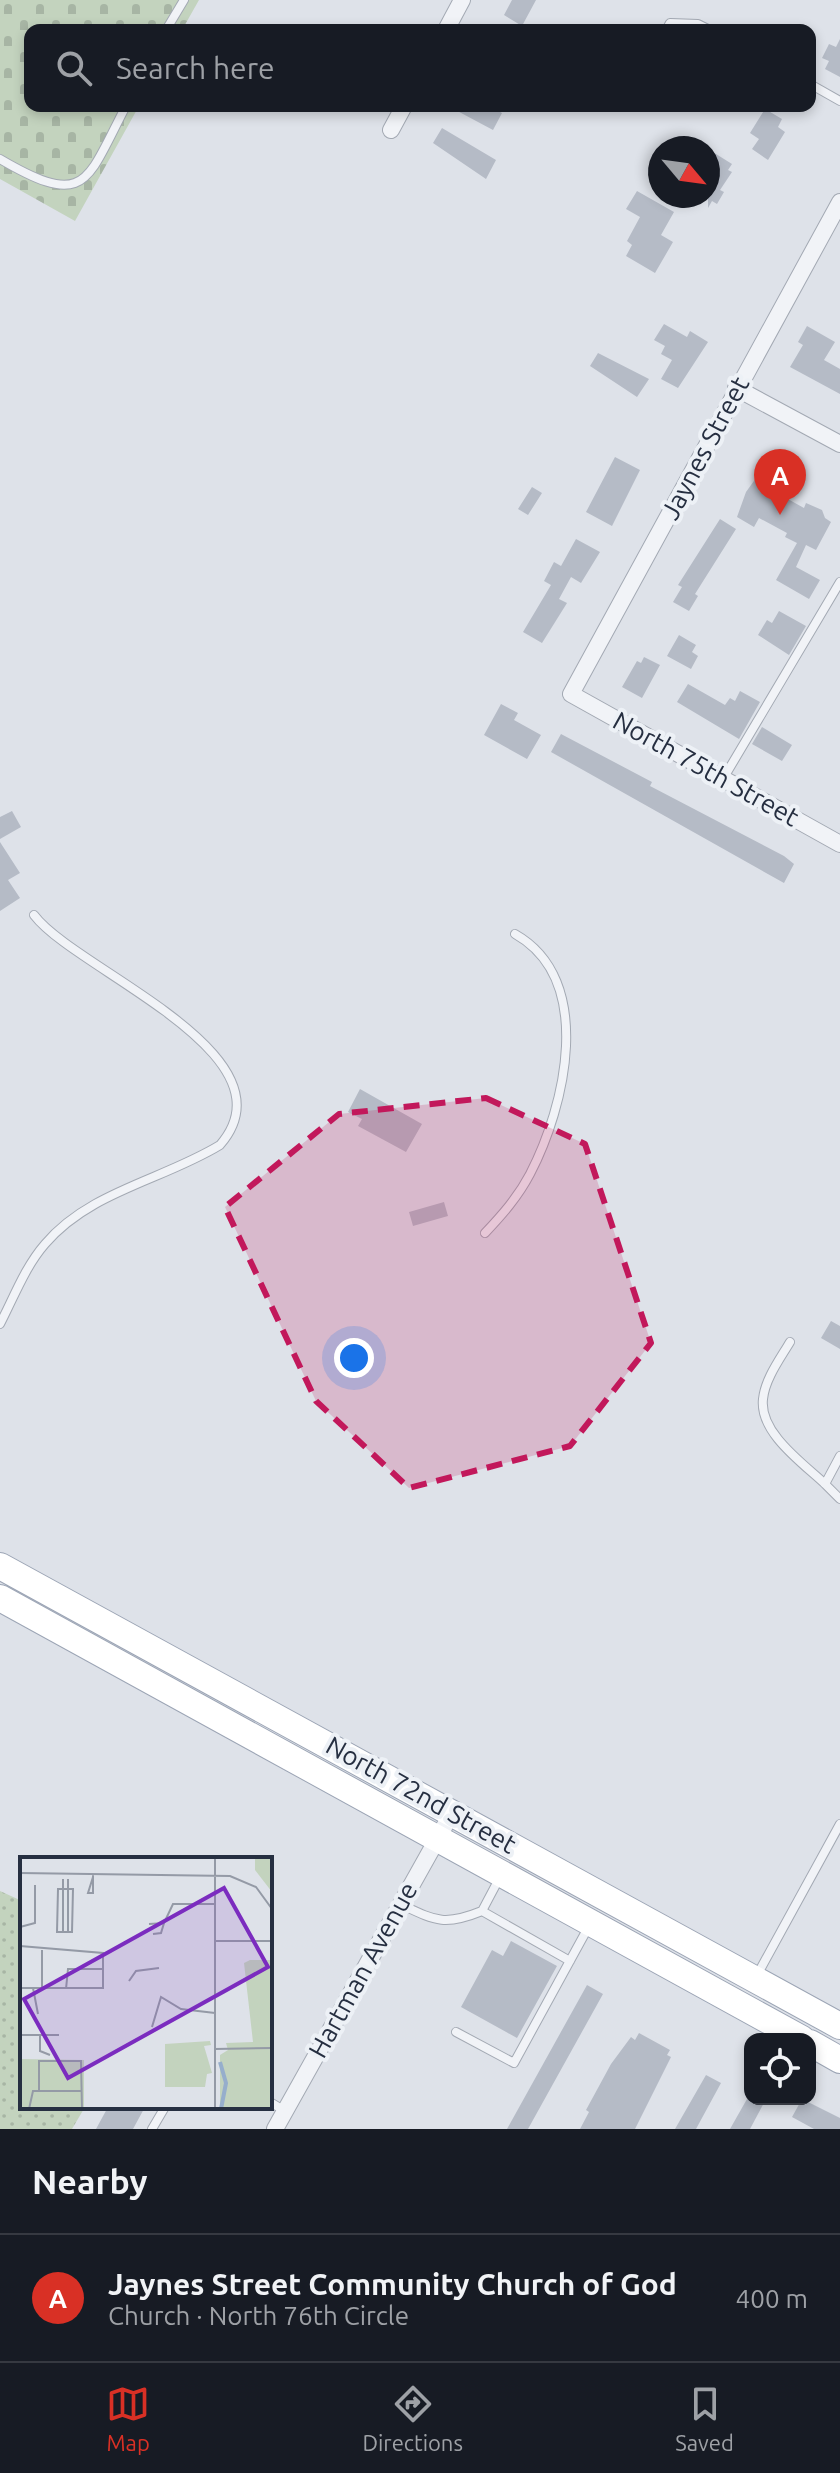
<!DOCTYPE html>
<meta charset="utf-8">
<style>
:root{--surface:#171b24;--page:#20242c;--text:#f1f3f6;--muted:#9ea1a6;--line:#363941;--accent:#d93025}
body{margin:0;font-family:Ubuntu,sans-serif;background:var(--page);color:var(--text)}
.controls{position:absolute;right:24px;bottom:24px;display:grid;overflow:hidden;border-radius:16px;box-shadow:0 4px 12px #0003}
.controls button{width:72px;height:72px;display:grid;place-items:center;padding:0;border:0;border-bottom:2px solid var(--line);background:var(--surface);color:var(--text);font:40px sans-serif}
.compass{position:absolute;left:648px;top:136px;width:72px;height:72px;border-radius:50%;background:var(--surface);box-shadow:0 4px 12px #0003;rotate:119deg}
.you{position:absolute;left:354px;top:1358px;width:28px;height:28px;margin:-20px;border:6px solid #fff;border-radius:50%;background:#1a73e8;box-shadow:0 0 0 12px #1a73e833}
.badge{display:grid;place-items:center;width:52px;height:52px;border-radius:50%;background:var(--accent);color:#fff;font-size:26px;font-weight:700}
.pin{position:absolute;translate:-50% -66px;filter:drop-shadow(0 2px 4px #0008)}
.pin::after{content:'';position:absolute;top:42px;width:28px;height:24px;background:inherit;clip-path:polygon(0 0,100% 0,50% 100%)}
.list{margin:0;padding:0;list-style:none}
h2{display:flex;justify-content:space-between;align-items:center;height:104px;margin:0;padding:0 32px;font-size:34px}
h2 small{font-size:26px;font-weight:400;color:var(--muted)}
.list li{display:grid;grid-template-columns:52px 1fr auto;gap:24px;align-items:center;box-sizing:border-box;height:128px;padding:0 32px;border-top:2px solid var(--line)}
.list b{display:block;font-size:30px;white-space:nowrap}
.list p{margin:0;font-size:26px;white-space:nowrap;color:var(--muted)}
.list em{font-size:26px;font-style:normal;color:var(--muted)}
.icon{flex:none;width:44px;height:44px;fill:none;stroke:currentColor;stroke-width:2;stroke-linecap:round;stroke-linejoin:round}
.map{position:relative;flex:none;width:840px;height:2129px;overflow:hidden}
.search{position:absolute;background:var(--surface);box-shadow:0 4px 12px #0003;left:24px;right:24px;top:24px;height:88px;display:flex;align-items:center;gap:20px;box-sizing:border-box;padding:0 28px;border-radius:16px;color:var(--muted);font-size:30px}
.sheet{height:232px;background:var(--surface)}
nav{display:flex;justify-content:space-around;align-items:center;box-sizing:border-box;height:112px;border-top:2px solid var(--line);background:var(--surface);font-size:22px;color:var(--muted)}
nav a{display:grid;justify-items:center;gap:4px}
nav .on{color:var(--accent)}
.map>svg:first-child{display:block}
</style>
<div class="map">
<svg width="840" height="2129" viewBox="0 0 840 2129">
<defs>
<pattern id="grass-dots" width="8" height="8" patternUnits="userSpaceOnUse" patternTransform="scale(2)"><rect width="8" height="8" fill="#c3d3be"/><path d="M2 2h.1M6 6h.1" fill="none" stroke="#a7b5a4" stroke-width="1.8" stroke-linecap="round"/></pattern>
<pattern id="cemetery-stones" width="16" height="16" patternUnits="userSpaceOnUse" patternTransform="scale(2)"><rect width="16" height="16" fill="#c3d3be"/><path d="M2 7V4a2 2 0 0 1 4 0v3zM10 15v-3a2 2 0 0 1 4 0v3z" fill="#a7b5a4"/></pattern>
</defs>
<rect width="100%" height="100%" fill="#dee2e9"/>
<path fill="url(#grass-dots)" d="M 0,1891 L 22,1901 L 22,2107 L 85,2107 L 72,2129 L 0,2129 Z"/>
<path fill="url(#cemetery-stones)" d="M 0,0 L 199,0 L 182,30 L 30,30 L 30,106 L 139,106 L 75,221 L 0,179 Z"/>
<path fill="#b5bbc6" d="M 512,0 L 536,0 L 522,26 L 504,15 Z
M 840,39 L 840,77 L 825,69 L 829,61 L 822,58 L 829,44 L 836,47 Z
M 448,106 L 489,106 L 502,113 L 493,130 Z
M 765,109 L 782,119 L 778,127 L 785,132 L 768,160 L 752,149 L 759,139 L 750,133 Z
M 442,128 L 496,160 L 486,179 L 433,143 Z
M 708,149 L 732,164 L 728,170 L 732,172 L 720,190 L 724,192 L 717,204 L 712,201 L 708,208 Z
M 637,191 L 674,212 L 661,235 L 673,242 L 655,273 L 626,256 L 632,245 L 627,241 L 640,217 L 626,209 Z
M 664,324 L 687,337 L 690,331 L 708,342 L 678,388 L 661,379 L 672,360 L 661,354 L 665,346 L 654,340 Z
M 807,326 L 835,342 L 824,360 L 840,369 L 840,394 L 790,367 L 803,345 L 798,342 Z
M 598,353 L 649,379 L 637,397 L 590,366 Z
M 615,457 L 640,470 L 612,526 L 586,512 Z
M 764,467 L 785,478 L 777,493 L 804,508 L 806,503 L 822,510 L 825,518 L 831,522 L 816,550 L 806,545 L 796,567 L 820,580 L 809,599 L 776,580 L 797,543 L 785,537 L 787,533 L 759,518 L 754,527 L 737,517 L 746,492 Z
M 532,487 L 542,493 L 528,515 L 518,509 Z
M 720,519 L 736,529 L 695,594 L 698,596 L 689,611 L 673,602 L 682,587 L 678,585 Z
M 576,539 L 600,552 L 581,583 L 571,577 L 559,599 L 567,603 L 542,643 L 523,632 L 551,585 L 544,581 L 554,562 L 561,566 Z
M 779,611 L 806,626 L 789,655 L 758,635 L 767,620 L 772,623 Z
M 679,635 L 696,645 L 692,652 L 698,656 L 691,669 L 667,656 Z
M 644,657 L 660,665 L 642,698 L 622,687 L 637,661 L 641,663 Z
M 688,684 L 725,705 L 730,698 L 735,701 L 740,691 L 760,702 L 739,739 L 677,702 Z
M 501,704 L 518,713 L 514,720 L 541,735 L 527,759 L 484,735 Z
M 762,727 L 792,745 L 782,761 L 752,744 Z
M 561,734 L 652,782 L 650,786 L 784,856 L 794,864 L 784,883 L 551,752 Z
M 12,811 L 21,827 L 0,839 L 0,817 Z
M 0,842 L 20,873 L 8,880 L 20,898 L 0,911 Z
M 360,1089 L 422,1124 L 406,1152 L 358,1126 L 362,1119 L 348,1112 Z
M 444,1202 L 448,1216 L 413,1226 L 409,1212 Z
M 831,1321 L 840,1326 L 840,1349 L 821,1338 Z
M 511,1941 L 557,1966 L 517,2038 L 461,2007 L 492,1950 L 503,1956 Z
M 587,1985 L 603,1994 L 528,2129 L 507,2129 Z
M 639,2033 L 670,2050 L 667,2055 L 671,2057 L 635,2129 L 580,2129 L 589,2112 L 586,2110 L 611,2064 L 631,2037 L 635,2040 Z
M 706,2075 L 721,2083 L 696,2129 L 675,2129 Z
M 747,2099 L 766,2099 L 750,2129 L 730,2129 Z
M 802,2099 L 840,2118 L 840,2129 L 814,2129 L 792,2117 Z
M 108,2107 L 145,2107 L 133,2129 L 96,2129 Z"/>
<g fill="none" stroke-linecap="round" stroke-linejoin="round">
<defs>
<path id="service" d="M 166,30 L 184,0
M 666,30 L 670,23 L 698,24 L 710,30
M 810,84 L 840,101
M 0,159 C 87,210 86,182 126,106
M 723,779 L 840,582
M 485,1233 C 502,1215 518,1197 530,1174 C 565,1107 596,980 515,934
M 0,1324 C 14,1297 25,1267 45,1244 C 90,1191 163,1180 220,1145 C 299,1054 75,970 34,915
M 790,1342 C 780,1359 765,1379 763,1399 C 759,1433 804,1464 825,1484 L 840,1456
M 825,1484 L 840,1499
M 402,1905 C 436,1921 445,1926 482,1911 L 570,1961
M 482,1911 L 500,1877
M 756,1977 L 840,1824
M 456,2032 L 514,2063 L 589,1926
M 270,2102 L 285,2111
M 152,2129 L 165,2107"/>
<path id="minor" d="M 446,30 L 462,0
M 391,130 L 404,106
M 840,202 L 571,694 L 840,844
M 736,388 L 840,444
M 275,2129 L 453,1811"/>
<path id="primary" d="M 0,1566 L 840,2026
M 0,1598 L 802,2039
M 810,2043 L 840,2060"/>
</defs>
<use href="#service" stroke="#a3a9b3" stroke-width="10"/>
<use href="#minor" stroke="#a3a9b3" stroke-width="18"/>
<use href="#primary" stroke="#9ca5b5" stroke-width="28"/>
<use href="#service" stroke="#f1f3f7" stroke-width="8"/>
<use href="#minor" stroke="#f1f3f7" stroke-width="16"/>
<use href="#primary" stroke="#fff" stroke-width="26"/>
</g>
<path fill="#c2185b" fill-opacity="0.2" stroke="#c2185b" stroke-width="6" stroke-dasharray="16 10" stroke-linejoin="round" d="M 486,1098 L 585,1144 L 651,1343 L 570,1446 L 409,1488 L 316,1401 L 225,1207 L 339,1114 Z"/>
<g text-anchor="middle" stroke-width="8" stroke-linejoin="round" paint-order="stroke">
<g font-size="26" fill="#262f41" stroke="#edf1f6">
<text transform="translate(705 448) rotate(-62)" y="9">Jaynes Street</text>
<text transform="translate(706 769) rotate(29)" y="9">North 75th Street</text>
<text transform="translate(421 1795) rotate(29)" y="9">North 72nd Street</text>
<text transform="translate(363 1970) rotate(-61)" y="9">Hartman Avenue</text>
</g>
</g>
<g transform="translate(20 1857)">
<rect width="252" height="252" fill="#dee2e9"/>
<path d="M 230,103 L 252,103 L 252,252 L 200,252 L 200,198 L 208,193 L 206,186 L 233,185 L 224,106 Z" fill="#c3d3be"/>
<path d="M 235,0 L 252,0 L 252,35 L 235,13 ZM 190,184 L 191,188 L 184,189 L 192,216 L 187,217 L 185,230 L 145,230 L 145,187 Z" fill="#c3d3be"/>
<path d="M 0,202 L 64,203 L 64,252 L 0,252 Z" fill="#c3d3be"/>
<path fill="none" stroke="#96aecc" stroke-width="4" d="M 200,205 L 206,226 L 201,252"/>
<path fill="none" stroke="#949aa6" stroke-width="2" d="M 195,0 L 195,252M 0,16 L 210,19 L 236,30 L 252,52M 73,17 L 73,36 L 68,36 L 73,20M 144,66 L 153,47 L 195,47M 129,67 L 144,66 L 141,76 L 133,77M 0,70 L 15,66 L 15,28M 43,75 L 37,75 L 38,32 L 53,32 L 52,75 L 43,75 L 43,22M 48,75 L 48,22M 195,84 L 252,84M 0,89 L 83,96 L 83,131 L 0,131M 22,93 L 22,131M 109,124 L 116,114 L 139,111M 13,131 L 18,157M 46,132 L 48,112 L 83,112M 132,170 L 141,140 L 161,152 L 195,156M 0,178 L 39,178M 20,178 L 20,194 L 30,198M 195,192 L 252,191M 19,233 L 19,204 L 61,204 L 62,252M 9,252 L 13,234 L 61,234M 122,252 L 159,252"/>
<path fill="#7b2cbf" fill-opacity="0.15" stroke="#7b2cbf" stroke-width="4" d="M 204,31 L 248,110 L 48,221 L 4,142 Z"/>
<rect width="252" height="252" fill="none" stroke="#262f41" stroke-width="4"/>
</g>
</svg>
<div class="controls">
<button><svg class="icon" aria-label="locate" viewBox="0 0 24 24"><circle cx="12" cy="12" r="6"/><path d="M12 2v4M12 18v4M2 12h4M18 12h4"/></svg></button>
</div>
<svg class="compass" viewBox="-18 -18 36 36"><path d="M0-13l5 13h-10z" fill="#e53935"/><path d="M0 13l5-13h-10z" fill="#9ea1a6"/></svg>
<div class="you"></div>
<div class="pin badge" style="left:780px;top:515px">A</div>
<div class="search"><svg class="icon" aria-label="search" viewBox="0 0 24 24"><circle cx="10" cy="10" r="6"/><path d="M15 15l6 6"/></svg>Search here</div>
</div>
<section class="sheet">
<h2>Nearby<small></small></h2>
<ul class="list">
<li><span class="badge">A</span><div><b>Jaynes Street Community Church of God</b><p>Church · North 76th Circle</p></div><em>400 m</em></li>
</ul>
</section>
<nav>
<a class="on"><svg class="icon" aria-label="map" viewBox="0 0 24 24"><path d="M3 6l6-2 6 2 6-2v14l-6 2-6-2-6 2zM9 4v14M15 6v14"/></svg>Map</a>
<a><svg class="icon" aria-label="directions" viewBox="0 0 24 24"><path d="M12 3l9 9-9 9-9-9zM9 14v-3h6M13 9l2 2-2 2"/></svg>Directions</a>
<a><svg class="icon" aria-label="saved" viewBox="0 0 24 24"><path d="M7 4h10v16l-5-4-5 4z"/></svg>Saved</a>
</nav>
